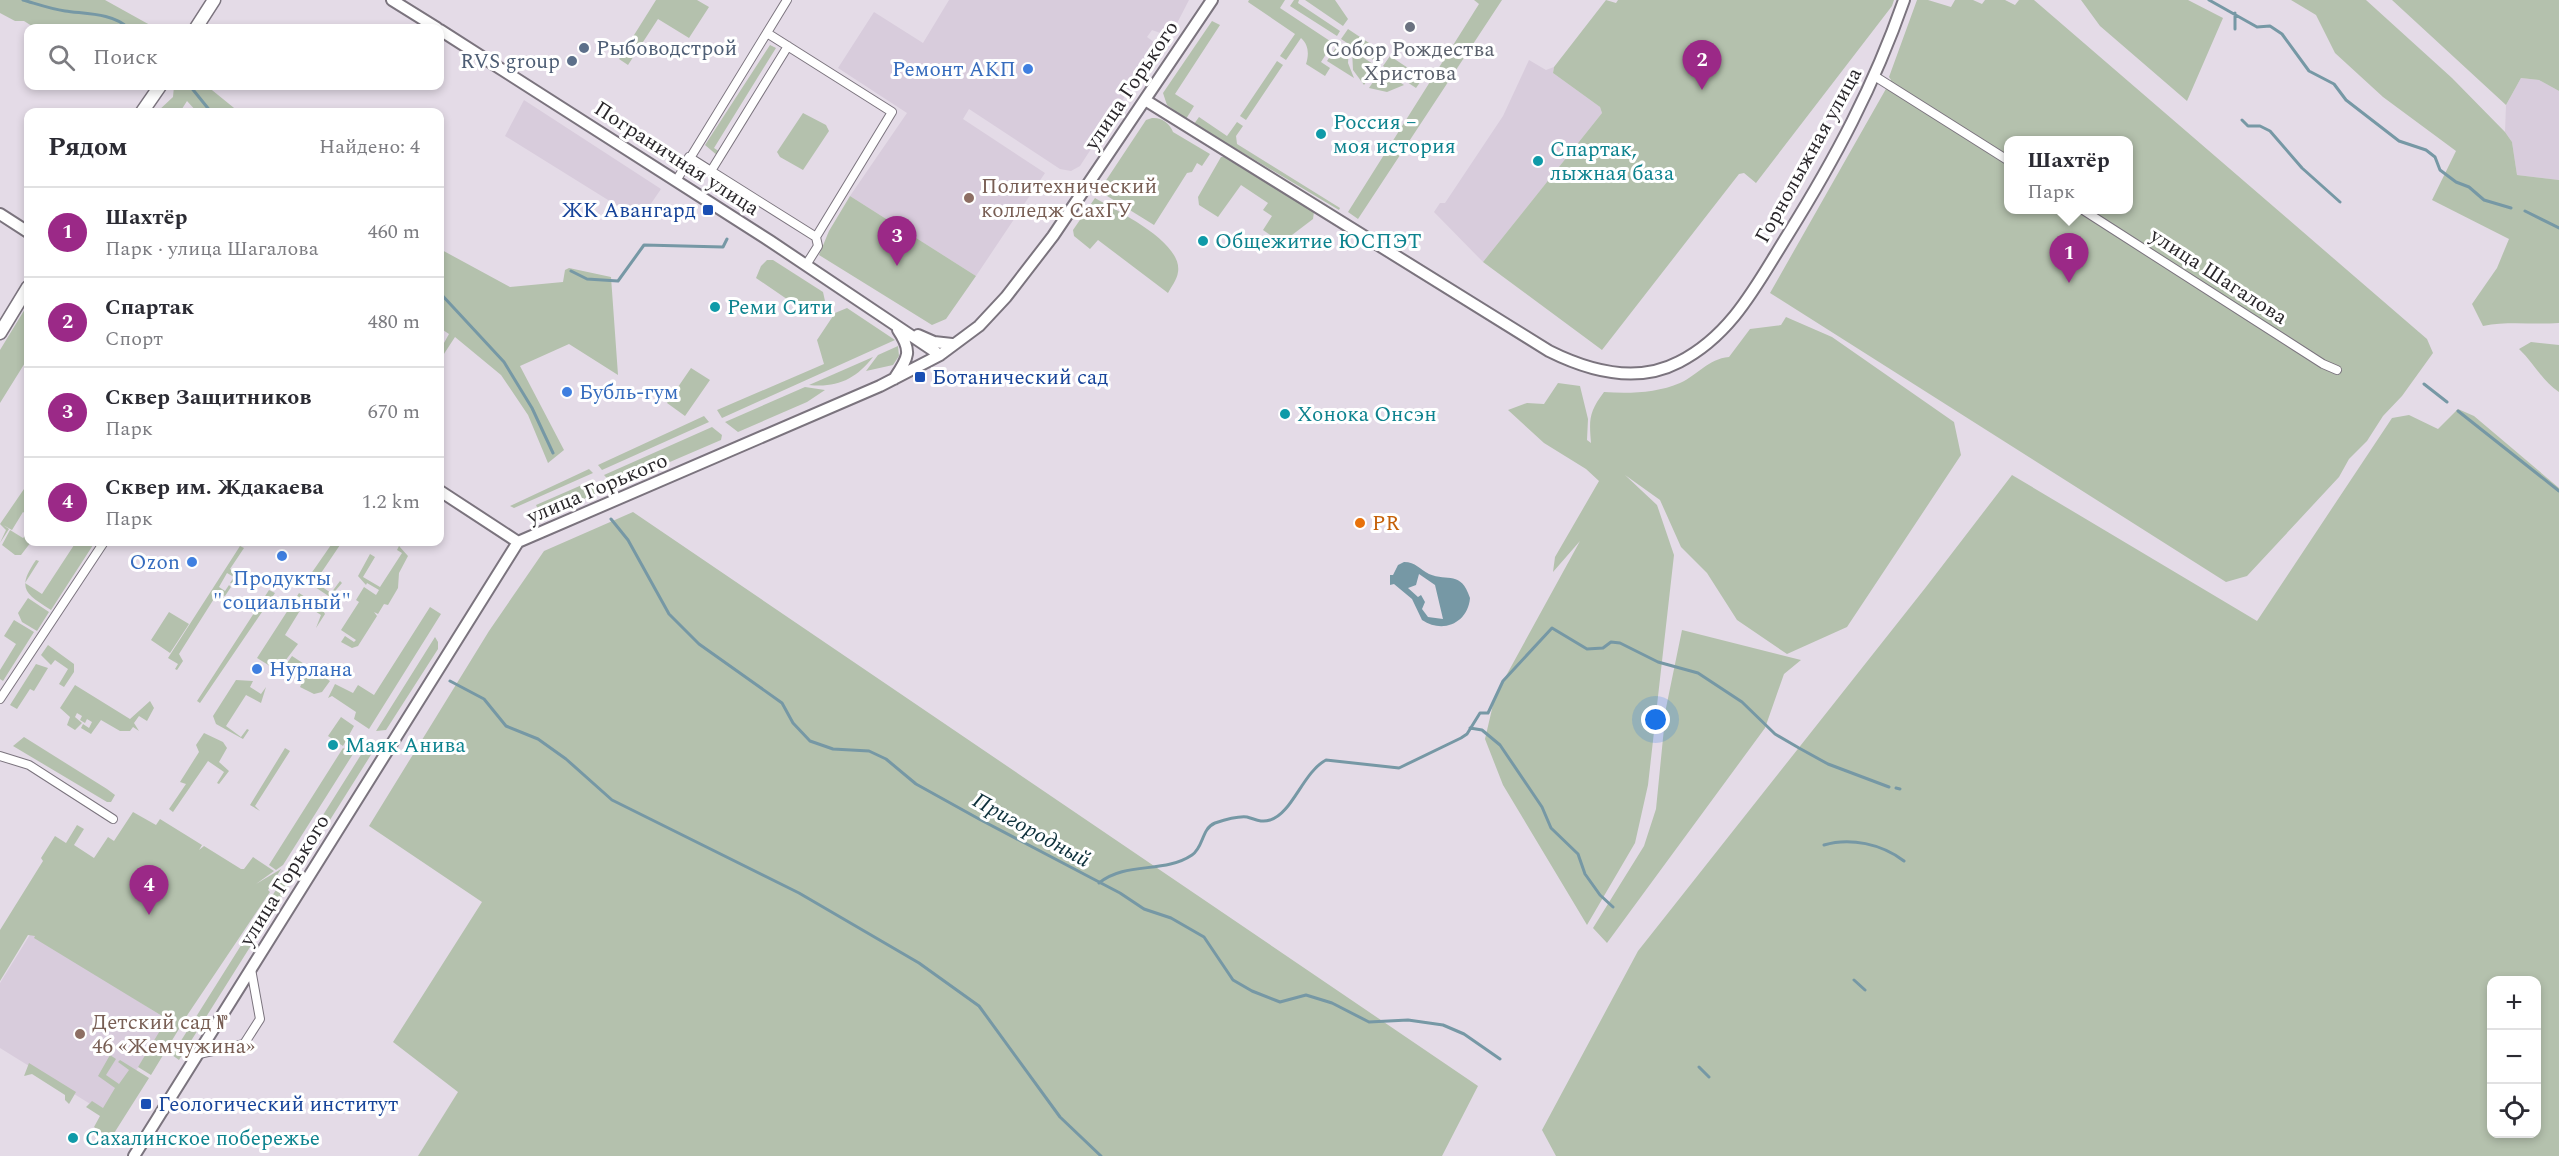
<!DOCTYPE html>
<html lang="ru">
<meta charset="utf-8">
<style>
:root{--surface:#fff;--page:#f2f2f3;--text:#2b2b33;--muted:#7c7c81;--line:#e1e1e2;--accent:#9b2987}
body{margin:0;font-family:Spectral,serif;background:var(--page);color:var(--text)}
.controls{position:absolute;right:18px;bottom:18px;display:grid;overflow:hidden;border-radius:12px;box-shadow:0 3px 9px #0003}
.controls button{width:54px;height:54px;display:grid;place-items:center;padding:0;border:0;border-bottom:2px solid var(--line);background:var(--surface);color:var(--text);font:30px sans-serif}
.you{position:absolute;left:1656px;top:720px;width:21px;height:21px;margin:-15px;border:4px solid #fff;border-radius:50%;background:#1a73e8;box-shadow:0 0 0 9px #1a73e833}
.badge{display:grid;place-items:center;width:39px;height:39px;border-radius:50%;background:var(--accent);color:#fff;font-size:20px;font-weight:700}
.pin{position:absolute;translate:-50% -50px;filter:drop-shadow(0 2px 3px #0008)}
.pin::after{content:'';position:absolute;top:32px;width:21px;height:18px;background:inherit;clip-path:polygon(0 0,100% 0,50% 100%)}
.popup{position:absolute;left:2004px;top:136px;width:129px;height:78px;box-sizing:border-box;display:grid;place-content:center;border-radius:12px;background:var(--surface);filter:drop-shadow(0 2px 4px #0005);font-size:20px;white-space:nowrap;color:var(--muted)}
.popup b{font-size:22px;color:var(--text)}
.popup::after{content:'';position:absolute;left:50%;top:100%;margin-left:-12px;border:12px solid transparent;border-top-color:var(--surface)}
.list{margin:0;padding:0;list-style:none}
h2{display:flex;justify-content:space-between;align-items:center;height:78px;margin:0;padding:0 24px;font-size:26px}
h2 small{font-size:20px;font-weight:400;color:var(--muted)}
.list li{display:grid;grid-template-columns:39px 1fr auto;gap:18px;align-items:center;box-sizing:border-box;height:90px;padding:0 24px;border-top:2px solid var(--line)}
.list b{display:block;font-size:22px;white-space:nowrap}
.list p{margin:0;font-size:20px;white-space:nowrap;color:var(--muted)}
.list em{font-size:20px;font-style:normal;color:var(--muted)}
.icon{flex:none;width:33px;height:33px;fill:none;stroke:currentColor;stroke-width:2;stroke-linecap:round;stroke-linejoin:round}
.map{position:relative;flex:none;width:2559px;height:1156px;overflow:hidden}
.search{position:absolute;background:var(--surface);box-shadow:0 3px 9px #0003;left:24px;top:24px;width:420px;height:66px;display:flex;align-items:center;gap:15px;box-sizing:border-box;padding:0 21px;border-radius:12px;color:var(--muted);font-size:22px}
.panel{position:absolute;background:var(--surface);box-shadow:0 3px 9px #0003;left:24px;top:108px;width:420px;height:438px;border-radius:12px}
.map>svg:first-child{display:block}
</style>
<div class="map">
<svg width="2559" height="1156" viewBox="0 0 2559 1156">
<rect width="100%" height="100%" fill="#e4dbe7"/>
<path fill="#d8ccdc" d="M 949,0 L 1189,0 L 1172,33 L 1166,35 L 1152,30 L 1147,37 L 1158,45 L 1080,166 L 1071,171 L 1060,169 L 969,109 L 963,119 L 1045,173 L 976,276 L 850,196 L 907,113 L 838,68 L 874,12 L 923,43 Z
M 1529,60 L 1546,70 L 1554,67 L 1553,73 L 1600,107 L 1602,113 L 1483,262 L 1434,212 L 1440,203 L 1445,203 L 1503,116 Z
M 2521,78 L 2539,80 L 2559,91 L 2559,180 L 2517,175 L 2512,142 L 2505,132 L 2506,105 Z
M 524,100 L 661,189 L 648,208 L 637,218 L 505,136 Z
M 31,933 L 168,1020 L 108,1115 L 0,1048 L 0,983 Z"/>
<path fill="#b4c1ad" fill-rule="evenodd" d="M 0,0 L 105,0 L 150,25 L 147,28 L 35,28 L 24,21 L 15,21 L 0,13 Z
M 656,0 L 697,0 L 709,7 L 689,38 L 658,19 L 628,65 L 619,59 Z
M 1249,0 L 1285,0 L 1280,8 L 1333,43 L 1321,62 L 1330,68 L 1325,76 L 1306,64 C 1309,55 1309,45 1301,38 L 1286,60 L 1280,56 L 1295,34 L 1248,2 Z
M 1294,0 L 1299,0 L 1298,3 L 1340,31 L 1337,36 L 1290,6 Z
M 1305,0 L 1335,0 L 1348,19 L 1343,26 Z
M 1474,0 L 1502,0 L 1358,219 L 1348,212 L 1479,4 Z
M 1606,0 L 1616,3 L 1618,0 L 1894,0 L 1892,6 L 1756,183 L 1744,173 L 1739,174 L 1602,350 L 1483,262 L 1602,113 L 1600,107 L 1553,73 L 1554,67 Z
M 1917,0 L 1928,0 L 1951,7 L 1955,0 L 1973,0 L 1982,4 L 1985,0 L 2005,0 L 2015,5 L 2019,0 L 2034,0 L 2427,339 L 2433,353 L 2402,396 L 2383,416 L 2367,441 L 2349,459 L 2339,477 L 2247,576 L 2226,582 L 1770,293 L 1891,80 L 1889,77 ZM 2009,140 L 2129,140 L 2129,210 L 2009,210 Z
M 2081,0 L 2188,0 L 2223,18 L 2187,101 L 2100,26 Z
M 2291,0 L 2366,0 L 2452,78 L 2505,132 L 2512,142 L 2517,175 L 2559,180 L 2559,323 C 2533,325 2508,321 2483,326 L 2472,304 L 2497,268 L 2509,239 L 2432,200 L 2456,151 L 2383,97 L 2335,53 L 2316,15 Z
M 2392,0 L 2559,0 L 2559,91 L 2539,80 L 2521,78 L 2506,105 Z
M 1212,21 L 1220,25 L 1175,94 L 1194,106 L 1186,119 L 1167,105 L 1163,93 Z
M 1348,29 L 1384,53 L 1378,63 L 1341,39 Z
M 1339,43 L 1349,49 L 1348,63 L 1354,78 L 1327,61 Z
M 770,45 L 776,48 L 714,148 L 720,152 L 718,156 L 705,145 Z
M 1352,50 L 1376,66 L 1364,85 L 1353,70 Z
M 1390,56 L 1423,78 L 1416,88 L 1383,66 Z
M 1277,61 L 1283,65 L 1246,120 L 1240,116 Z
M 1381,70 L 1404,85 L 1387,92 L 1369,88 Z
M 174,86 L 207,86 L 239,112 L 197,112 L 187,101 L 180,112 L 157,112 L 173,97 Z
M 803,113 L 826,125 L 829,131 L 803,170 L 780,157 L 777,152 Z
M 1199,117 L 1227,136 L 1237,122 L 1243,126 L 1236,136 L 1237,144 L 1340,208 L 1339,210 L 1194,124 Z
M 1152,118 C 1161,117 1170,123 1173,132 L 1210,154 L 1202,166 L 1197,163 L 1192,172 L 1187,173 L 1154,225 L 1099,191 L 1146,120 Z
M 1221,157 L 1224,157 L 1314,212 L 1313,219 L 1271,251 L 1268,250 L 1276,239 L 1263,230 L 1272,216 L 1263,210 L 1268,203 L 1241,185 L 1218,217 L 1199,205 L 1198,197 Z
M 850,196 L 976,276 L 946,319 L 932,325 L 819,255 L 829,231 Z
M 1095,198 C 1117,211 1183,242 1178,272 C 1177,280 1171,287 1168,293 L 1098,240 L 1090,249 L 1074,236 L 1073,230 Z
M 440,249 L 510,287 L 563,282 L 565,270 L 569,268 L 611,277 L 618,375 L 569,344 L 520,366 L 564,450 L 548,463 L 528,415 L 501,375 L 455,337 L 440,360 L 440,350 L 449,334 L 440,328 Z
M 767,260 L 773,260 L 823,292 L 825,301 L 813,317 L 756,278 L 761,266 Z
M 28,304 L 28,358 L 0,403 L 0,350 Z
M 847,308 L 895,340 L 722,418 L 717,410 L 824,364 L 817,340 L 835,313 Z
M 1786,317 L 1832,337 L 1954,422 L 1961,455 L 1847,627 L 1787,654 L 1737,620 L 1707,573 L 1681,547 L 1660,500 L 1625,475 L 1657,505 L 1674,555 L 1648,785 L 1635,843 L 1587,925 L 1503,785 L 1485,739 L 1495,696 L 1580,541 L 1553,572 L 1555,557 L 1599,481 L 1586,469 L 1544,443 L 1508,410 L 1527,403 L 1544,404 L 1558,383 L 1580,386 L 1588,419 L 1587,440 L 1591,443 C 1589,419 1589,412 1604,392 C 1628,394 1657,393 1680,383 C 1698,375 1708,359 1729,357 L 1750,329 L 1781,325 Z
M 2531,342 L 2559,345 L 2559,392 C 2542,381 2534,363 2519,349 Z
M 898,346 L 899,356 L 893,365 L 866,371 L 878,355 Z
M 873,357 C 856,379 837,388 809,385 Z
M 691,368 L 710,380 L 685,416 L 667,403 Z
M 805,387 L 825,390 L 807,402 L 738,432 L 725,422 Z
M 2458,409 L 2474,416 L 2559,488 L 2559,1156 L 1556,1156 L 1542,1130 L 1638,951 L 1926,587 L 2012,475 L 2257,621 L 2392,418 L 2409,415 L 2438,429 ZM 2492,980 L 2536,980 L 2536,1134 L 2492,1134 Z
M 704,416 L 709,422 L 602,470 L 598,465 Z
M 712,427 L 722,435 L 721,440 L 614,486 L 604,475 Z
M 589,469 L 593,473 L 514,508 L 510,506 Z
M 591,481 L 595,494 L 542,518 L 536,505 Z
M 24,489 L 28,492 L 28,515 L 23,512 L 12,530 L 3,525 L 9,529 L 0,543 L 6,530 L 0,524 Z
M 633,512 L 1478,1086 L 1442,1156 L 418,1156 L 458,1092 L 393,1042 L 482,902 L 369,826 L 489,631 L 544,551 Z
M 10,530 L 23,538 L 28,533 L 28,542 L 31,542 L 21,555 L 15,555 L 2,545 Z
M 76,542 L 95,542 L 51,610 C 24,593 17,588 36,560 L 39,561 L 25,583 L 42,594 Z
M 333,542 L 342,542 L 315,582 L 331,593 L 340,581 L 342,583 L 330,597 L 306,581 Z
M 240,546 L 244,548 L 230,569 L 239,575 L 233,584 L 230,583 L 234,577 L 227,573 L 219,587 L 225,591 L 229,585 L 231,587 L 225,596 L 217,594 L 179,654 L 183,661 L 177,670 L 175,669 L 178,664 L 168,658 Z
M 399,546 L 408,556 L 399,573 L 398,588 L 388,605 L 384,604 L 378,614 L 374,612 L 377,616 L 358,646 L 352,648 L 341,642 L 345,636 L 354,642 L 356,640 L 341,630 L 359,602 L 356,600 L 364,587 L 376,595 L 379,590 L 367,583 L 366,585 L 358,576 L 370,554 L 375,557 L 363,577 L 380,587 L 402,553 L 397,550 Z
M 269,590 L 275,593 L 200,703 L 197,701 Z
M 299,593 L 321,607 L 325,614 L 316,628 L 321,615 L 304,604 L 285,635 L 298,644 L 282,665 L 273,660 L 270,666 L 257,658 Z
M 28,598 L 49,612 L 37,631 L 22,622 L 18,613 Z
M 430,607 L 441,614 L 369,729 L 354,719 L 356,712 L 332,696 L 328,698 L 335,684 L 353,693 L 358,685 L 374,695 Z
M 169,612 L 189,624 L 170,653 L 151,640 Z
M 14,620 L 34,632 L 3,681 L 0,679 L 0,670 L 16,644 L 4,636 Z
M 1682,630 L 1801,660 L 1784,674 L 1765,728 L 1607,943 L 1593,928 L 1644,846 L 1656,809 L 1666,708 Z
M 435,637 L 438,642 L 438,649 L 386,730 L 376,731 Z
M 48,645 L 74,664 L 74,672 L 64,687 L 59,684 L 68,669 L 55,660 L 51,665 L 41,655 Z
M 292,656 L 330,681 L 322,692 L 314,694 L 300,687 L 304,679 L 284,667 Z
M 36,664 L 48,668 L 34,691 L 30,689 L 17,709 L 10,705 Z
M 236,680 L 253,681 L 250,687 L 261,694 L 266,687 L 261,703 L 246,695 L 226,726 L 241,737 L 247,729 L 249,730 L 243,739 L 216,724 L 213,716 Z
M 75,685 L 130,719 L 150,701 L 154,708 L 147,721 L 139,716 L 134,723 L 139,731 L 133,727 L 130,731 L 120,731 L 101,720 L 91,734 L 81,728 L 83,724 L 89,728 L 92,722 L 87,719 L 85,723 L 80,720 L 82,716 L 77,713 L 75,717 L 82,723 L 75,730 L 67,725 L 70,717 L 60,708 Z
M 341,717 L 354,726 L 343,746 L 328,736 Z
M 204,733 L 223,742 L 227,748 L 219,762 L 229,771 L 219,784 L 217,783 L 224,772 L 208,761 L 173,812 L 169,809 L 186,784 L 180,782 L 199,752 L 196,745 Z
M 24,737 L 107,789 L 115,795 L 111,802 L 107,802 L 13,746 Z
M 369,742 L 374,750 L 179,1060 L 172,1055 Z
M 285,748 L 290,751 L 255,806 L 260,811 L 250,805 Z
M 343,748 L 353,754 L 283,865 L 276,870 L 269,865 Z
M 133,812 L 156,825 L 160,819 L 202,845 L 199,850 L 204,846 L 241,869 L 244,869 L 253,857 L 274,871 L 256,884 L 281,869 L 268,890 L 270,892 L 188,1014 L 151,1075 L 138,1067 L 167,1019 L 34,938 L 35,936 L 28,935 L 0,981 L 0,930 L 43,861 L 41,858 L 55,836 L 66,843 L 77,825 L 84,829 L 74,845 L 94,858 L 108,837 L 114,841 Z
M 110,1055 L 116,1059 L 106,1075 L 119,1084 L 129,1070 L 118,1062 L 120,1060 L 149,1078 L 111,1138 L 94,1127 L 100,1116 L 86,1107 L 92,1101 L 103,1108 L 115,1088 L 98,1076 Z
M 29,1063 L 76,1092 L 69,1104 L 65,1100 L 65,1095 L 32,1074 L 24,1076 Z"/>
<path fill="#7698a5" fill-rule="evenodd" d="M 1404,562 C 1416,562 1419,569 1429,574 C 1448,582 1461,570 1470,598 C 1468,623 1443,634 1422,620 L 1412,599 L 1394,584 L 1390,585 L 1390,575 L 1393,575 L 1398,565 ZM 1419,574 L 1435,585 L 1443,619 L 1428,617 L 1422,609 L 1425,602 L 1421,595 L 1418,597 L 1408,588 L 1416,585 Z"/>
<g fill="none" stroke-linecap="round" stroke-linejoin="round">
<path stroke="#7698a5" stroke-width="3" d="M 23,0 C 37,4 51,9 65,11 C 85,14 113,13 128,28
M 2209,0 L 2257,27 L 2270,26 L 2282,34 L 2309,71 L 2334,84 L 2346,100 L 2399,141 L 2426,150 L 2435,157 L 2440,170 L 2456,182 L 2469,187 L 2484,200 L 2511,208
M 2235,13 L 2235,29
M 190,86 L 211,112
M 2242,120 L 2248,126 L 2260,126 L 2270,131 L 2302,168 L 2340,202
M 2525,211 L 2559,228
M 571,271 L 587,279 L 618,281 L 644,245 L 723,247 L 727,239
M 440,293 L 504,362 L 532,408 L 553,453
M 2424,384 L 2447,402
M 2458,411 L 2559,491
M 611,519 L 628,540 L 669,614 L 699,644 L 782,703 L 793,723 L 810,741 L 833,749 L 869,751 L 886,759 L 916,784 L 979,819 L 1120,893 L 1144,909 L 1171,918 L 1204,937 L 1233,980 L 1252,991 L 1280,1002 L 1306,995 L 1332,1003 L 1369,1022 L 1408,1020 L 1443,1025 L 1464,1034 L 1500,1059
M 450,681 L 484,699 L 506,726 L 538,739 L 566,759 L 612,800 L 799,893 L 919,963 L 979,1006 L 1060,1117 L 1101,1156
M 1470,728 L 1482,730 L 1500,745 L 1542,807 L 1551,828 L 1578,854 L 1585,874 L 1600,895 L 1613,907
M 1896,788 L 1900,789
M 1824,845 C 1850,837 1882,844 1904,861
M 1099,883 C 1126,861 1164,874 1192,855 C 1204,847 1201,829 1215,823 C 1224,820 1238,816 1247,817 C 1255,819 1261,823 1270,820 C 1292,814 1303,772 1326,760 L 1399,768 L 1461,738 L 1467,734 L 1480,713 L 1488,713 L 1503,681 L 1552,628 L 1587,649 L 1603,648 L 1611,642 L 1620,643 L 1658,662 L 1698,673 L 1742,702 L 1775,734 L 1799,748 L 1828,764 L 1889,787
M 1854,980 L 1865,990
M 1699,1067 L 1709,1077"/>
<defs>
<path id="street" d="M 767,33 L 892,112 L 816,237 L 818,246 L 806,265
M 788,46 L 711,171 L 816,237
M 1876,77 L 2009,161
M 689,157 L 711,171
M 676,181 L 787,0
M 2083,210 L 2323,364 L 2337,370
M 0,699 L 104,542
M 0,756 L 29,765 L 113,819
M 199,1054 L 244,1044 L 260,1019 L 251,969"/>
<path id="secondary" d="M 392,0 L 437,28
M 440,30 L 770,241 L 940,355
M 1145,100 L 1549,351 C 1589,371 1637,384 1679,362 C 1732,335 1757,284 1787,236 C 1835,159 1874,86 1904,0
M 0,214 L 28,232
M 918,335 L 934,342 L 952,344
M 894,379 C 908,358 913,352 898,330
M 440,491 L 518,542
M 134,1156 L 518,542 L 880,386 L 940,355 L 979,326 L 1006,297 L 1053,236 L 1212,0"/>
<path id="primary" d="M 196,28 L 214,0
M 142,112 L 160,86
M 0,333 L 28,287"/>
</defs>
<use href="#street" stroke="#7b747e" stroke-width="10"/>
<use href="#secondary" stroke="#7b747e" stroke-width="14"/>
<use href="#primary" stroke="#7b747e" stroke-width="15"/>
<use href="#street" stroke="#fff" stroke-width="8"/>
<use href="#secondary" stroke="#fff" stroke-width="10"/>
<use href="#primary" stroke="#fff" stroke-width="12"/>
</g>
<circle fill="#6b7280" stroke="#fff" stroke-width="2" cx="1410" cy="27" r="6"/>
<g fill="#5c6f8a" stroke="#fff" stroke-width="2">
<circle cx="584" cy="48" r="6"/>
<circle cx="572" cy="61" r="6"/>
</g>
<g fill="#3f7fe0" stroke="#fff" stroke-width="2">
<circle cx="1028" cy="69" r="6"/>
<circle cx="567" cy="392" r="6"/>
<circle cx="282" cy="556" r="6"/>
<circle cx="192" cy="562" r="6"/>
<circle cx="257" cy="669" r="6"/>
</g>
<g fill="#0f9aa8" stroke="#fff" stroke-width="2">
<circle cx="1321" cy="134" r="6"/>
<circle cx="1538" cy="161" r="6"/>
<circle cx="1203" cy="241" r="6"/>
<circle cx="715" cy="307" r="6"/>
<circle cx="1285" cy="414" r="6"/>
<circle cx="333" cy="745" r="6"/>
<circle cx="73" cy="1138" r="6"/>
</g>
<g fill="#8d6e63" stroke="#fff" stroke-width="2">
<circle cx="969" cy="198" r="6"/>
<circle cx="80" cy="1034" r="6"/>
</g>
<g fill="#1a4fb4" stroke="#fff" stroke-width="2">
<rect x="702" y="204" width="12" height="12" rx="3"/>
<rect x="914" y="371" width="12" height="12" rx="3"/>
<rect x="140" y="1098" width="12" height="12" rx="3"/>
</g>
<circle fill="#e8710a" stroke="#fff" stroke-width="2" cx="1360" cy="523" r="6"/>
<g text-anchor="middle" stroke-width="6" stroke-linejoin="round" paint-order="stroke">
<g font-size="21" fill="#4e5e75" stroke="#fff" text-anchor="start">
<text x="596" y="55">Рыбоводстрой</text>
<text x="560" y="68" text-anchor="end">RVS group</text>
</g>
<g font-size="21" fill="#5b616d" stroke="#fff">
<text x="1410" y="56">Собор Рождества<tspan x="1410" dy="24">Христова</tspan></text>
</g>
<g font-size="21" fill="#366cbe" stroke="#fff" text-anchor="end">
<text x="1016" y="76">Ремонт АКП</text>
<text x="579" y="399" text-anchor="start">Бубль-гум</text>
<text x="180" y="569">Ozon</text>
<text x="282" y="585" text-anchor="middle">Продукты<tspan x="282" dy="24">"социальный"</tspan></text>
<text x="269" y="676" text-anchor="start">Нурлана</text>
</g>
<g font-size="21" fill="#29262a" stroke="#fff">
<text transform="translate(1131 85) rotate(-56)" y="7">улица Горького</text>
<text transform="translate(1808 155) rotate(-61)" y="7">Горнолыжная улица</text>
<text transform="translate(677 158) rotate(33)" y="7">Пограничная улица</text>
<text transform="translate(2219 276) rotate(33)" y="7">улица Шагалова</text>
<text transform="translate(597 488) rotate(-23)" y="7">улица Горького</text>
<text transform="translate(284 880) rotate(-58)" y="7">улица Горького</text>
</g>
<g font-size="21" fill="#0d838f" stroke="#fff" text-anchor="start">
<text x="1333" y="129">Россия –<tspan x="1333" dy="24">моя история</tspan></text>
<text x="1550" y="156">Спартак,<tspan x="1550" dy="24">лыжная база</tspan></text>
<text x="1215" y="248">Общежитие ЮСПЭТ</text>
<text x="727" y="314">Реми Сити</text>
<text x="1297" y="421">Хонока Онсэн</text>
<text x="345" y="752">Маяк Анива</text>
<text x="85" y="1145">Сахалинское побережье</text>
</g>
<g font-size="21" fill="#785e54" stroke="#fff" text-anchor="start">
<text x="981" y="193">Политехнический<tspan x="981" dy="24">колледж СахГУ</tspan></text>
<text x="92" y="1029">Детский сад №<tspan x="92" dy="24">46 «Жемчужина»</tspan></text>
</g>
<g font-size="21" fill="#164399" stroke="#fff" text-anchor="start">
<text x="696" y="217" text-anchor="end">ЖК Авангард</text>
<text x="932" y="384">Ботанический сад</text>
<text x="158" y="1111">Геологический институт</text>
</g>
<g font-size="21" fill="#c56008" stroke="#fff" text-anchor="start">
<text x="1372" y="530">PR</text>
</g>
<g font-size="22" font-style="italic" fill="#0d303b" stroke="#fff">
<text transform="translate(1032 829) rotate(29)" y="8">Пригородный</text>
</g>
</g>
</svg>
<div class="controls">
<button>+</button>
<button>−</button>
<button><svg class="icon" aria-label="locate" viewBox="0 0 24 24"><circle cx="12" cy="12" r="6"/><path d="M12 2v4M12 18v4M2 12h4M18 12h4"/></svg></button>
</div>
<div class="you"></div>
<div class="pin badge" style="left:2069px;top:283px">1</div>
<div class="popup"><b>Шахтёр</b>Парк</div>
<div class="pin badge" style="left:1702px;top:90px">2</div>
<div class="pin badge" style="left:897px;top:266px">3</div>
<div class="pin badge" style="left:149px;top:915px">4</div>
<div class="search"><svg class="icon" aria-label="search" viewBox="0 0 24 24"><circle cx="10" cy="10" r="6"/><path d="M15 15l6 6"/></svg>Поиск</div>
<section class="panel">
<h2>Рядом<small>Найдено: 4</small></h2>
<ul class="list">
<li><span class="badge">1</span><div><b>Шахтёр</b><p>Парк · улица Шагалова</p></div><em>460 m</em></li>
<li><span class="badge">2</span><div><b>Спартак</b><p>Спорт</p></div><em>480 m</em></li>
<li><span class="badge">3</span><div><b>Сквер Защитников</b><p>Парк</p></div><em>670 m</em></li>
<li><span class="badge">4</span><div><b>Сквер им. Ждакаева</b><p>Парк</p></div><em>1.2 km</em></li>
</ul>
</section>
</div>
